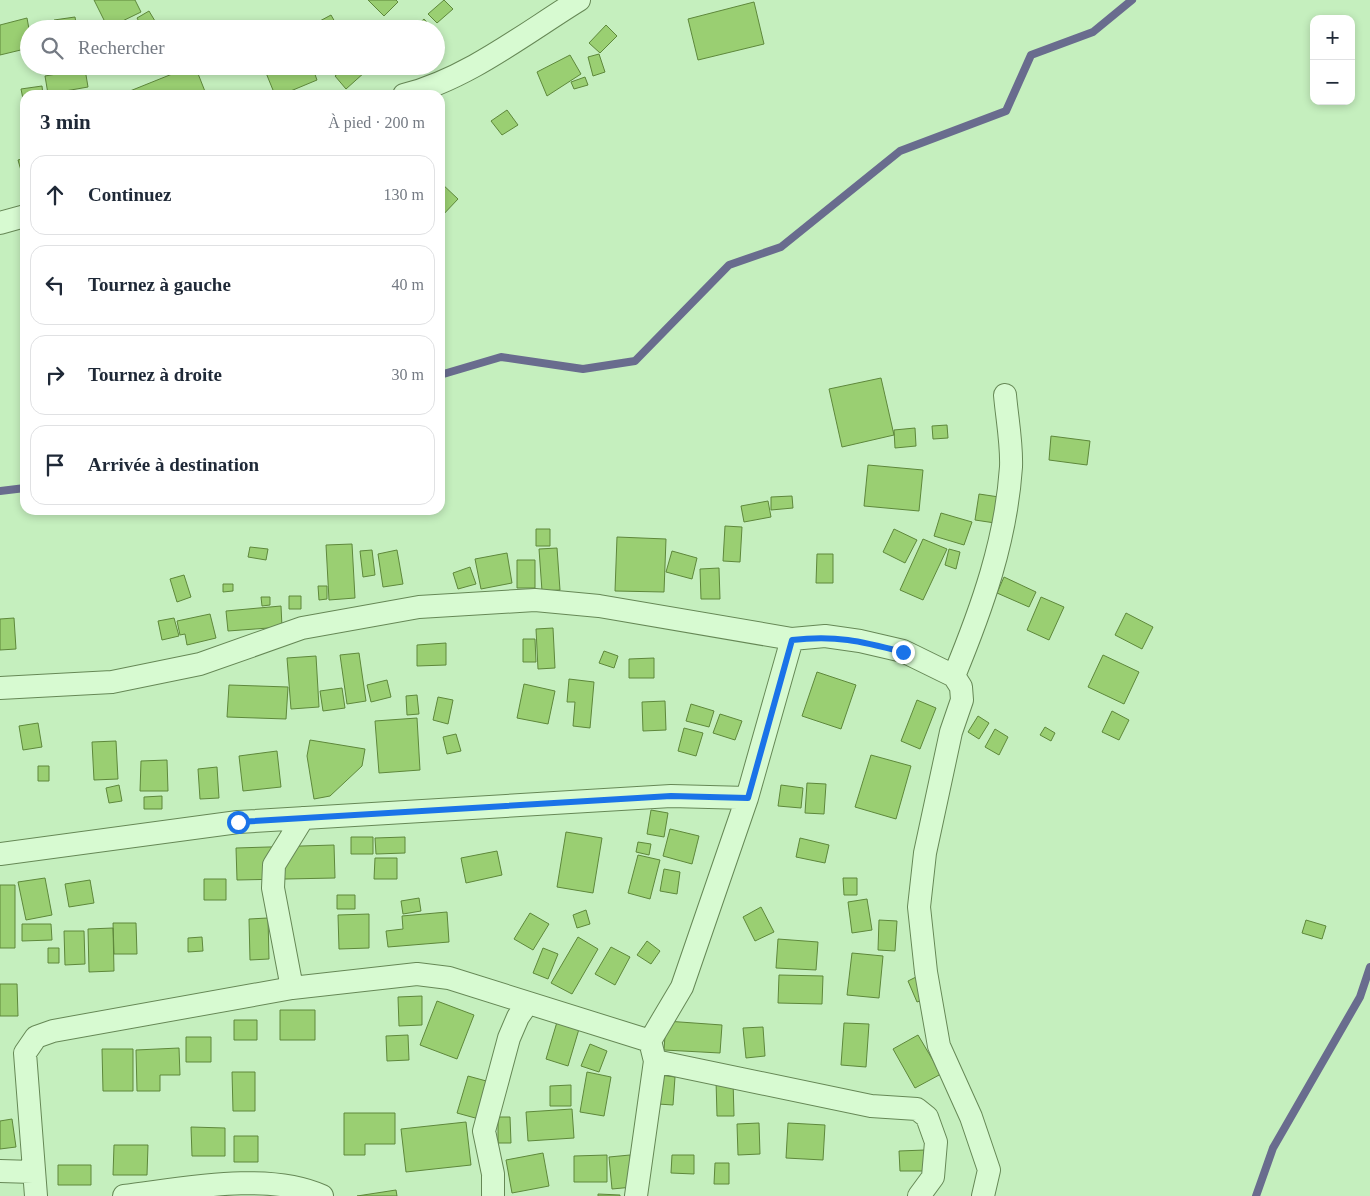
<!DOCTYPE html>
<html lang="fr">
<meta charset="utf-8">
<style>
:root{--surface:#fff;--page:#f6f6f7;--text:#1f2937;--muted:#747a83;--line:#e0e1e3}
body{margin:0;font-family:Georgia,serif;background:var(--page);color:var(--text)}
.controls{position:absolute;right:15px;top:15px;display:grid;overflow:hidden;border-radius:10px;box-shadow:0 2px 8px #0003}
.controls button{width:45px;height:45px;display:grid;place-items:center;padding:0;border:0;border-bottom:1px solid var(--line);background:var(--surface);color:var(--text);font:25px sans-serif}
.stop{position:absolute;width:15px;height:15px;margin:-11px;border:4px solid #1a73e8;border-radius:50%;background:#fff}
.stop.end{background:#1a73e8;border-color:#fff;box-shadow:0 1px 5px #0008}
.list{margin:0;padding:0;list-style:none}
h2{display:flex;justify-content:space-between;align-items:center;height:65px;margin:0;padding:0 20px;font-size:21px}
h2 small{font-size:16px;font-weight:400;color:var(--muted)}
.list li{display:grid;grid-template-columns:32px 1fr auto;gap:15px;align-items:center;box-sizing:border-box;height:80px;margin:0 10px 10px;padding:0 10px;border:1px solid var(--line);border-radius:15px}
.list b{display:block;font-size:19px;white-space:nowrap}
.list em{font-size:16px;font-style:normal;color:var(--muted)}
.icon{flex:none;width:28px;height:28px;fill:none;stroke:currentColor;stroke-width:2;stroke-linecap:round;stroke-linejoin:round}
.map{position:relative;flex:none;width:1370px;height:1196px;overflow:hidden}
.search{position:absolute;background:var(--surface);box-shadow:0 2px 8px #0003;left:20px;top:20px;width:425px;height:55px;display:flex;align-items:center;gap:12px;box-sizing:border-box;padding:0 18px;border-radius:28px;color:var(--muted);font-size:19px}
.panel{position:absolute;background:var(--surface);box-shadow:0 2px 8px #0003;left:20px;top:90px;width:425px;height:425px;border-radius:15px}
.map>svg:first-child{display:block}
</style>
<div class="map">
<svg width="1370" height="1196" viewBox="0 0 1370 1196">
<rect width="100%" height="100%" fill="#c5efbe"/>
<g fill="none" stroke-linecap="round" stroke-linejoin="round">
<path stroke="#696c8e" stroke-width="8" d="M 440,375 L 501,357 L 583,369 L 635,361 L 729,265 L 781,247 L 900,151 L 1006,111 L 1031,55 L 1093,32 L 1132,0
M 0,491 L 25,488
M 1256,1196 L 1273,1148 L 1360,997 L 1370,967"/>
</g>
<path fill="#9acf72" stroke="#5e883b" d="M 94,0 L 135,0 L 141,12 L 108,28 Z
M 368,0 L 396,0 L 398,2 L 384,16 Z
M 444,0 L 453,9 L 437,23 L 428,14 Z
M 754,2 L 764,44 L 698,60 L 688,19 Z
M 149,11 L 158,26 L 143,29 L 137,18 Z
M 331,15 L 339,29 L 305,29 Z
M 75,17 L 77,29 L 55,29 L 54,20 Z
M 27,18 L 29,29 L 29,48 L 0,55 L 0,25 Z
M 424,19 L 433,29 L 413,29 Z
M 606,25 L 617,36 L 600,53 L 589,43 Z
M 599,54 L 605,72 L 593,76 L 588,57 Z
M 570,55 L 581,74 L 547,96 L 537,72 Z
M 192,66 L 195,66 L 206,94 L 120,95 Z
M 268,66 L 312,66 L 317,80 L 281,95 L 275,95 L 264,68 Z
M 347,66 L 360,66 L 365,72 L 346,89 L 335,76 Z
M 85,69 L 88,87 L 48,94 L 45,76 Z
M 585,77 L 588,85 L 574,89 L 571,82 Z
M 42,86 L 43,95 L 25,95 L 25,109 L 21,89 Z
M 507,110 L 518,125 L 502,135 L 491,121 Z
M 25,158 L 25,180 L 24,181 L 18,160 Z
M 440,182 L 458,199 L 440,218 Z
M 881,378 L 894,435 L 842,447 L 829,389 Z
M 947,425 L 948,438 L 933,439 L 932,426 Z
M 915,428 L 916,446 L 895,448 L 894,430 Z
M 1051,436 L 1090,441 L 1087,465 L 1049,460 Z
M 868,465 L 923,470 L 919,511 L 864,506 Z
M 979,494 L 999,497 L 995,523 L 975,520 Z
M 792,496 L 793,508 L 771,510 L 771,497 Z
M 768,501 L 771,517 L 744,522 L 741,506 Z
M 941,513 L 972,522 L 964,545 L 934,536 Z
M 725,526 L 742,527 L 740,562 L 723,561 Z
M 536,529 L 550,529 L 550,546 L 536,546 Z
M 894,529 L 917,540 L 905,563 L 883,552 Z
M 617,537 L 666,539 L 664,592 L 615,591 Z
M 923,539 L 947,549 L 923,600 L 900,590 Z
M 352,544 L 355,598 L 329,600 L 326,545 Z
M 250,547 L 268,549 L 266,560 L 248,557 Z
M 557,548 L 560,590 L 542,591 L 539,549 Z
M 949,549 L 960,552 L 956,569 L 945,565 Z
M 372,550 L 375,575 L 363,577 L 360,551 Z
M 397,550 L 403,584 L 383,587 L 378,554 Z
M 672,551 L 697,558 L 692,579 L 666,572 Z
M 507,553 L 512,583 L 481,589 L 475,559 Z
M 817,554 L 833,554 L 833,583 L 816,583 Z
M 517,560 L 535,560 L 535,588 L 517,588 Z
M 470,567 L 476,584 L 458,589 L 453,573 Z
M 719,568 L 720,599 L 701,599 L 700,569 Z
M 184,575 L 191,597 L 177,602 L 170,579 Z
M 1004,577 L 1036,592 L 1029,607 L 997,593 Z
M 223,584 L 233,584 L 233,591 L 223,592 Z
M 318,586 L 327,586 L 327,599 L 319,600 Z
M 289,596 L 301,596 L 301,609 L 289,609 Z
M 261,597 L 270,597 L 270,605 L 262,606 Z
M 1041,597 L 1064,607 L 1049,640 L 1027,630 Z
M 281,606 L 282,627 L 228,631 L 226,611 Z
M 1126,613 L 1153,627 L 1142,649 L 1115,635 Z
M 210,614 L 216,638 L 187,645 L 185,634 L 180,635 L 177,621 Z
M 14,618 L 16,649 L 0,650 L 0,619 Z
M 174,618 L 179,636 L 162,640 L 158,621 Z
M 553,628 L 555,668 L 538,669 L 536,629 Z
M 523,639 L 535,639 L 536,662 L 523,662 Z
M 446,643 L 446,665 L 417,666 L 417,645 Z
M 604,651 L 618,656 L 614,668 L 599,663 Z
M 359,653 L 366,701 L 347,704 L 340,655 Z
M 1103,655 L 1139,672 L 1124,704 L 1088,687 Z
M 316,656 L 319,707 L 291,709 L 287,658 Z
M 654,658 L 654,678 L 629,678 L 629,659 Z
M 817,672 L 856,685 L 841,729 L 802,716 Z
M 569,679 L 594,682 L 590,728 L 573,726 L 575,702 L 567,702 Z
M 387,680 L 391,697 L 371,702 L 367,685 Z
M 524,684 L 555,691 L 548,724 L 517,718 Z
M 229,685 L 288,687 L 286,719 L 227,717 Z
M 342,688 L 345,708 L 323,711 L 320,691 Z
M 417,695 L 419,714 L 407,715 L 406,696 Z
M 438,697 L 453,700 L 448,724 L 433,720 Z
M 917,700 L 936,708 L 920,749 L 901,741 Z
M 665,701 L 666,730 L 643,731 L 642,702 Z
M 691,704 L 714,711 L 709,727 L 686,721 Z
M 1112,711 L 1129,720 L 1119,740 L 1102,732 Z
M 720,714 L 742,721 L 735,740 L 713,733 Z
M 978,716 L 989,723 L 979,739 L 968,732 Z
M 417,718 L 420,770 L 379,773 L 375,721 Z
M 38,723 L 42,747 L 23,750 L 19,726 Z
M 1045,727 L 1055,733 L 1051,741 L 1040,735 Z
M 684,728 L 703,733 L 696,756 L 678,751 Z
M 995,729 L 1008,737 L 999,755 L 985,747 Z
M 456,734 L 461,751 L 447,754 L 443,737 Z
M 310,740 L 365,749 L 362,766 L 330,796 L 314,799 L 307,756 Z
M 116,741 L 118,779 L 94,780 L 92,742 Z
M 277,751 L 281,787 L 243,791 L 239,756 Z
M 871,755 L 911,766 L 896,819 L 855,807 Z
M 167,760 L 168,791 L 140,791 L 141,761 Z
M 38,766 L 49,766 L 49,781 L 38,781 Z
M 217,767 L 219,798 L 200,799 L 198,769 Z
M 807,783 L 826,784 L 824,814 L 805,813 Z
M 119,785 L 122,801 L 109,803 L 106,788 Z
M 781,785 L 803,788 L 801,808 L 778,806 Z
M 162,796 L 162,809 L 144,809 L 144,797 Z
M 651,810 L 668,813 L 664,837 L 647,834 Z
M 670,829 L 699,836 L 692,864 L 663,856 Z
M 566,832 L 602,838 L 593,893 L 557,887 Z
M 351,837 L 373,837 L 373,854 L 351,854 Z
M 405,837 L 405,853 L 376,854 L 375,838 Z
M 800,838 L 829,845 L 825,863 L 796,857 Z
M 638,842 L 651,844 L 649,855 L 636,852 Z
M 334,845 L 335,878 L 237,880 L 236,848 Z
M 497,851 L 502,875 L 466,883 L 461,858 Z
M 638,855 L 660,860 L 650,899 L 628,893 Z
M 375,858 L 397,858 L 397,879 L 374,879 Z
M 664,869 L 680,872 L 677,894 L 660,891 Z
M 45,878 L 52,915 L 26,920 L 18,882 Z
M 843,878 L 857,878 L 857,895 L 844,895 Z
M 204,879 L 226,879 L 226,900 L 204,900 Z
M 90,880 L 94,903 L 69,907 L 65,884 Z
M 0,885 L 15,885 L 15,948 L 0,948 Z
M 337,895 L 355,895 L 355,909 L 337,909 Z
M 419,898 L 421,911 L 403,914 L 401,901 Z
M 867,899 L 872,930 L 852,933 L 848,902 Z
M 761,907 L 774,932 L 755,941 L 743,917 Z
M 586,910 L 590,924 L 577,928 L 573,915 Z
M 447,912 L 449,942 L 388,947 L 386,931 L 403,929 L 402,916 Z
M 530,913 L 549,924 L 533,950 L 514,939 Z
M 369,914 L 369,948 L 339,949 L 338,915 Z
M 268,918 L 269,959 L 250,960 L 249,919 Z
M 879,920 L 897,921 L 895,951 L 878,950 Z
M 1306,920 L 1326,926 L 1322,939 L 1302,933 Z
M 113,923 L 136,923 L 137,954 L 114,954 Z
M 22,924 L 51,924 L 52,940 L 22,941 Z
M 113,928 L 114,971 L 89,972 L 88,929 Z
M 64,931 L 84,931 L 85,964 L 65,965 Z
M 202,937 L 203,951 L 188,952 L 188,938 Z
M 578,937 L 598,949 L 572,994 L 551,983 Z
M 778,939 L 818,942 L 816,970 L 776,968 Z
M 647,941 L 660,951 L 651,964 L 637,955 Z
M 611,947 L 630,957 L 615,985 L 595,974 Z
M 48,948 L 59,948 L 59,963 L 48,963 Z
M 543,948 L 558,954 L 548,979 L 533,973 Z
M 852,953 L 883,956 L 879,998 L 847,995 Z
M 779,975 L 823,976 L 822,1004 L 778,1003 Z
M 918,976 L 928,998 L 917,1002 L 908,981 Z
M 0,984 L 17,984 L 18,1016 L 0,1016 Z
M 422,996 L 422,1025 L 399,1026 L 398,997 Z
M 437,1001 L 474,1015 L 457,1059 L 420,1045 Z
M 280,1010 L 315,1010 L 315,1040 L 280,1040 Z
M 234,1020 L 257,1020 L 257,1040 L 234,1040 Z
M 666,1021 L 722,1025 L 720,1053 L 664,1050 Z
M 557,1022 L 579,1029 L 568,1066 L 546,1059 Z
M 844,1023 L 869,1024 L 866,1067 L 841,1065 Z
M 763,1027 L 765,1056 L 746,1058 L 743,1028 Z
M 408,1035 L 409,1060 L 387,1061 L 386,1036 Z
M 918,1035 L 941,1074 L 915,1088 L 893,1049 Z
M 186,1037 L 211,1037 L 211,1062 L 186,1062 Z
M 590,1044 L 607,1051 L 599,1072 L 581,1066 Z
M 179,1048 L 180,1075 L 160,1075 L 160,1091 L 137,1091 L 136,1050 Z
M 102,1049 L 133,1049 L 133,1091 L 103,1091 Z
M 232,1072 L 255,1072 L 255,1111 L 233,1111 Z
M 587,1072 L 611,1077 L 604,1116 L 580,1112 Z
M 660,1075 L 675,1077 L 673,1105 L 658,1104 Z
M 468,1076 L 490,1082 L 479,1119 L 457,1113 Z
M 716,1080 L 733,1080 L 734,1116 L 717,1116 Z
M 571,1085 L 571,1106 L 550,1106 L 550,1086 Z
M 572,1109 L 574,1138 L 528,1141 L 526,1112 Z
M 344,1113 L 395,1113 L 395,1144 L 365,1144 L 365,1155 L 344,1155 Z
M 498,1117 L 510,1117 L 511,1143 L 498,1143 Z
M 12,1119 L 16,1147 L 0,1149 L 0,1121 Z
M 466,1122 L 471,1165 L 406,1172 L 401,1129 Z
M 759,1123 L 760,1154 L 738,1155 L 737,1124 Z
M 788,1123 L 825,1125 L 823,1160 L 786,1158 Z
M 191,1127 L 225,1128 L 225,1156 L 192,1156 Z
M 234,1136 L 258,1136 L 258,1162 L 234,1162 Z
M 114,1145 L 148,1145 L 147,1175 L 113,1175 Z
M 925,1150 L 925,1171 L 900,1171 L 899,1151 Z
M 543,1153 L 549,1186 L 512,1193 L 506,1160 Z
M 607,1155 L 607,1182 L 574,1182 L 574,1156 Z
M 630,1155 L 633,1187 L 612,1189 L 609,1157 Z
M 672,1155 L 694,1155 L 694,1174 L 671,1173 Z
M 715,1163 L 729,1163 L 729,1184 L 714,1184 Z
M 58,1165 L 91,1165 L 91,1185 L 58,1185 Z
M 396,1190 L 397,1196 L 357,1196 Z
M 598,1194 L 620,1195 L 620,1196 L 598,1196 Z"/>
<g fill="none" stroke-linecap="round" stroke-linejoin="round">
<defs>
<path id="minor" d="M 404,95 C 467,79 524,34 579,0
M 0,223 L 25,216
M 954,676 C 982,608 1006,541 1011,467 C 1012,444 1007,418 1005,395
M 0,688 L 112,682 L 200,664 L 302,628 L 419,607 L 535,600 L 599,606 L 792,639 L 825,636 L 860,641 L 903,651 L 954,676 L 961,687 L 962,700 L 951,732 L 925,853 L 919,907 L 926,972 L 939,1046 L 971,1117 L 989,1170 L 983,1196
M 0,854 L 238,822 L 671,796 L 747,798
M 292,988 L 273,888 L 274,865 L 303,818
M 655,1061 L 871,1106 L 917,1109 L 927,1117 L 936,1142 L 933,1177 L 919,1196
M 0,1171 L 33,1172
M 36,1196 L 25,1053 L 36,1037 L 53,1031 L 292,988 L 417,974 L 449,978 L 650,1041
M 124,1196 C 182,1189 268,1171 322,1196
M 493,1196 L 493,1174 L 484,1131 L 509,1038 L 518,1017 L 527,1004
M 636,1196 L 655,1061 L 650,1041 L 682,987 L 747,798 L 792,639"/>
</defs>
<use href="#minor" stroke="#668856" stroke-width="24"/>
<use href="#minor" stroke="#d7fad1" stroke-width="22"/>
</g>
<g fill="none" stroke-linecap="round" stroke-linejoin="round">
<path stroke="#1a73e8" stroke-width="6" d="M 238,822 L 671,796 L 748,798 L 792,640 C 836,635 860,641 903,652"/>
</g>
</svg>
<div class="controls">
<button>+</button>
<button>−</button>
</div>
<div class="stop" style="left:238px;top:822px"></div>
<div class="stop end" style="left:903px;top:652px"></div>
<div class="search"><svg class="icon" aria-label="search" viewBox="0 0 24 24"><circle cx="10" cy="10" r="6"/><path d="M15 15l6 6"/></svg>Rechercher</div>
<section class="panel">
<h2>3 min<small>À pied · 200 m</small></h2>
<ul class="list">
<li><svg class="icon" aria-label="ahead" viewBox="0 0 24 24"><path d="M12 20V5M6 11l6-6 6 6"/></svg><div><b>Continuez</b></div><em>130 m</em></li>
<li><svg class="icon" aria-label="left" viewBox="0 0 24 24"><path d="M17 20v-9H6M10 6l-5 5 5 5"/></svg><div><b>Tournez à gauche</b></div><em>40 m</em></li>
<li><svg class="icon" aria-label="right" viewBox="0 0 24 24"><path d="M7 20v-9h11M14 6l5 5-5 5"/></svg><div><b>Tournez à droite</b></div><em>30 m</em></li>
<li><svg class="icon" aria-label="arrive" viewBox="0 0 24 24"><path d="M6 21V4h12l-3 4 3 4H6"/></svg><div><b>Arrivée à destination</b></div></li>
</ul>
</section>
</div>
